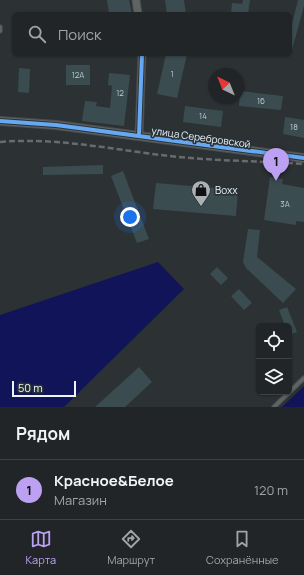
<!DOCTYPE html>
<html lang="ru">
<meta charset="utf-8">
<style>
:root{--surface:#212527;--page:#2d3133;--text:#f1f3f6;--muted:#a2a5a7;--line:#3e4244;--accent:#bca0f2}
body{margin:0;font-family:Manrope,sans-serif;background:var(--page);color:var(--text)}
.controls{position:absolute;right:12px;bottom:12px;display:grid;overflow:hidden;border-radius:6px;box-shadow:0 1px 3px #0004}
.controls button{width:36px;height:36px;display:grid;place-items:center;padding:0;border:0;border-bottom:1px solid var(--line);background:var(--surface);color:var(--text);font:20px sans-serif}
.compass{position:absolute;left:208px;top:68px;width:36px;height:36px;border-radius:50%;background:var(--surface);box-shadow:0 1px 3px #0004;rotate:317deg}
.scale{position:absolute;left:12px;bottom:10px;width:64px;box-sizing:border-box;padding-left:4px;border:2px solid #eef5f8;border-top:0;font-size:11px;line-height:14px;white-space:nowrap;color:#eef5f8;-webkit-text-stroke:3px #283237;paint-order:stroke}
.you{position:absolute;left:130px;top:217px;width:14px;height:14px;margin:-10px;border:3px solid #fff;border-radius:50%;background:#1a73e8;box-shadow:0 0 0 6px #1a73e833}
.badge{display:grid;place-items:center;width:26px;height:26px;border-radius:50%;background:var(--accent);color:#111;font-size:13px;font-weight:700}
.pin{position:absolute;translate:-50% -33px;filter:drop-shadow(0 1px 2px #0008)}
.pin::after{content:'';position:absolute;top:21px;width:14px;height:12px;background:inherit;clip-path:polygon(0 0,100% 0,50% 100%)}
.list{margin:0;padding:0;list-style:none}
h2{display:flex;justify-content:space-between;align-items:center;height:52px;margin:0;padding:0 16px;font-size:17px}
h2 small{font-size:13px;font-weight:400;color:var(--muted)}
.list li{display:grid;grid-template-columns:26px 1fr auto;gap:12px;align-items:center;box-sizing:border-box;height:60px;padding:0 16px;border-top:1px solid var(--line)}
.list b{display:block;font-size:15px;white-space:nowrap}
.list p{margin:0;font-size:13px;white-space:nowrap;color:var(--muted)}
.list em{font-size:13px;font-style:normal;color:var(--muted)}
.icon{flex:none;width:22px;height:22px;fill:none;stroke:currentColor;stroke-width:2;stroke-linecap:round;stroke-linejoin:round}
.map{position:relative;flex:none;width:304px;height:407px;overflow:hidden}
.search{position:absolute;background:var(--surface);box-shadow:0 1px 3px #0004;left:12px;right:12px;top:12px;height:44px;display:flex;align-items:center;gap:10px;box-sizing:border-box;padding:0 14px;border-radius:6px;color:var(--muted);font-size:15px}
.sheet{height:112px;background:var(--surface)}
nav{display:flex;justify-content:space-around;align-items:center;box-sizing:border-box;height:56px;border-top:1px solid var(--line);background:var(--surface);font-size:11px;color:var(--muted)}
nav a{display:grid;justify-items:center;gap:2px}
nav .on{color:var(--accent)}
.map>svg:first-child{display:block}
</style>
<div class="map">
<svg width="304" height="407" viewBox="0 0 304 407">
<rect width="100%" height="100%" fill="#2c3134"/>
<path fill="#121459" d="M 158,262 L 184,289 L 64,407 L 0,407 L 0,315 Z
M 304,386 L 304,407 L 282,407 Z"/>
<path fill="#3a4c50" d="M 107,0 L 129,0 L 132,14 L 109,14 Z
M 165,0 L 184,0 L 186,14 L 167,14 Z
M 243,0 L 250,0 L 248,14 L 231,14 L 232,3 L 242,4 Z
M 298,0 L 304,0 L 304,6 L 292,50 L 290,50 L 290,32 Z
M 166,54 L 187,54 L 177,98 L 157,94 Z
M 66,65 L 90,65 L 90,85 L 66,85 Z
M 19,68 L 30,69 L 29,93 L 18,92 Z
M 109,73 L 130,75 L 124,126 L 82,121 L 85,101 L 97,102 L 96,106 L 110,108 L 112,86 L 108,85 Z
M 240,91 L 283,96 L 281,110 L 239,106 Z
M 185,106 L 223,111 L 221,127 L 183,122 Z
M 285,117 L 304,120 L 304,138 L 283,134 Z
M 103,165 L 103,174 L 43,175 L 43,167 Z
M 123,171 L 149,239 L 137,243 L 111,176 Z
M 270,177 L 283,179 L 282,184 L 304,188 L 304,222 L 296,221 L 296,225 L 264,220 Z
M 156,183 L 238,190 L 236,216 L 153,209 Z
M 248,229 L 260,230 L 257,257 L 296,289 L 283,303 L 246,268 L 243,262 Z
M 217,267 L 228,278 L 221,285 L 210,274 Z
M 239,289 L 252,303 L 244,310 L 231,296 Z
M 287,307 L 297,332 L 289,335 L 289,326 L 285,326 L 279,310 Z
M 139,367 L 152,382 L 125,407 L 95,407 Z"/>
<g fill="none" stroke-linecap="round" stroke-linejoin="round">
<defs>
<path id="service" d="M 0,31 L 0,27
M 274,407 L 304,378"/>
<path id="minor" d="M 136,0 L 138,14
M 139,136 L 142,54"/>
<path id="tertiary" d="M 0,121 L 56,125 L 304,158"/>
</defs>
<use href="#service" stroke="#484d4f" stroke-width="5.5"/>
<use href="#minor" stroke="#484d4f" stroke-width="9"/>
<use href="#tertiary" stroke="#484d4f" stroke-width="10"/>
<use href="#service" stroke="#5f6364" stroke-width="3.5"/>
<use href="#minor" stroke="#5f6364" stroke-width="7"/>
<use href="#tertiary" stroke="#5f6364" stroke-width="8"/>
<path stroke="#686b6d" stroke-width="2.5" stroke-dasharray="6 3" stroke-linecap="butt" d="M 0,142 C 57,137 114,150 170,156 C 214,161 259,161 304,164"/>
<defs>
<path id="cycleway" d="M 0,121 L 56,125 L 304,158
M 139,136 L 142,54"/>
</defs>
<use href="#cycleway" stroke="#283237" stroke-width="6"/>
<use href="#cycleway" stroke="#66a8f1" stroke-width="4"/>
</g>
<defs>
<symbol id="shop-pin" viewBox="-11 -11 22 30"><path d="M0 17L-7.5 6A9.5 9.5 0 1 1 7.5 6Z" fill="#aab0b3" stroke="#283237"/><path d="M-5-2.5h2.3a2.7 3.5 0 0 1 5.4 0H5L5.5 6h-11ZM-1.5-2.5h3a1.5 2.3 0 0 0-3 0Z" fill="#111"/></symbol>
</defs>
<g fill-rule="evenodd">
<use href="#shop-pin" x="190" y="179" width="22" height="30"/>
</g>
<g text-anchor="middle" stroke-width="3.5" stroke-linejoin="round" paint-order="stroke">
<g font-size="8" fill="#c1cbce">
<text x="172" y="77">1</text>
<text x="78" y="78">12А</text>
<text x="120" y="96">12</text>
<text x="261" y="104">16</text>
<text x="203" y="119">14</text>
<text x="294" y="130">18</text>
<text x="285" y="207">3А</text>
</g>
<g font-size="10" fill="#eef5f8" stroke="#283237">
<text transform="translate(201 137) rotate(8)" y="4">улица Серебровской</text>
</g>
<g font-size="10" fill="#eef5f8" stroke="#283237" text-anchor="start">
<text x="215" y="194">Boxx</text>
</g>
</g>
</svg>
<div class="controls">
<button><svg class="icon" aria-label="locate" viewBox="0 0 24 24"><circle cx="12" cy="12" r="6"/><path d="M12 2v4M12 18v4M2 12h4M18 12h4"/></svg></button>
<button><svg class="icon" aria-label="layers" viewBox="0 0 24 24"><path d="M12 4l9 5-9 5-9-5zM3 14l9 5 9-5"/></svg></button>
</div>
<svg class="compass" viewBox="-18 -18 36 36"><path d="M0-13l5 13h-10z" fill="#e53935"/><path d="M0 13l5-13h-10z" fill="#a2a5a7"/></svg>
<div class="scale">50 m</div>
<div class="you"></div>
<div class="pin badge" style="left:276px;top:181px">1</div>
<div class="search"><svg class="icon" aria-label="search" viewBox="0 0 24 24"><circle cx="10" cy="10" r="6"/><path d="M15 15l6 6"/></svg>Поиск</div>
</div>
<section class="sheet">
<h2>Рядом<small></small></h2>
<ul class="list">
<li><span class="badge">1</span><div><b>Красное&amp;Белое</b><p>Магазин</p></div><em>120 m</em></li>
</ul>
</section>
<nav>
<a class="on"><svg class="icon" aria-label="map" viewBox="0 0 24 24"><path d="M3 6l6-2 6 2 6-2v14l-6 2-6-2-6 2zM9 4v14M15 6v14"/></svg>Карта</a>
<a><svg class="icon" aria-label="directions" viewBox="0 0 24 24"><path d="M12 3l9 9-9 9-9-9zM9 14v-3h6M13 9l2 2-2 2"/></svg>Маршрут</a>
<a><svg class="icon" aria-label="saved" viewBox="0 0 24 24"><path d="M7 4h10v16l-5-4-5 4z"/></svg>Сохранённые</a>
</nav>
